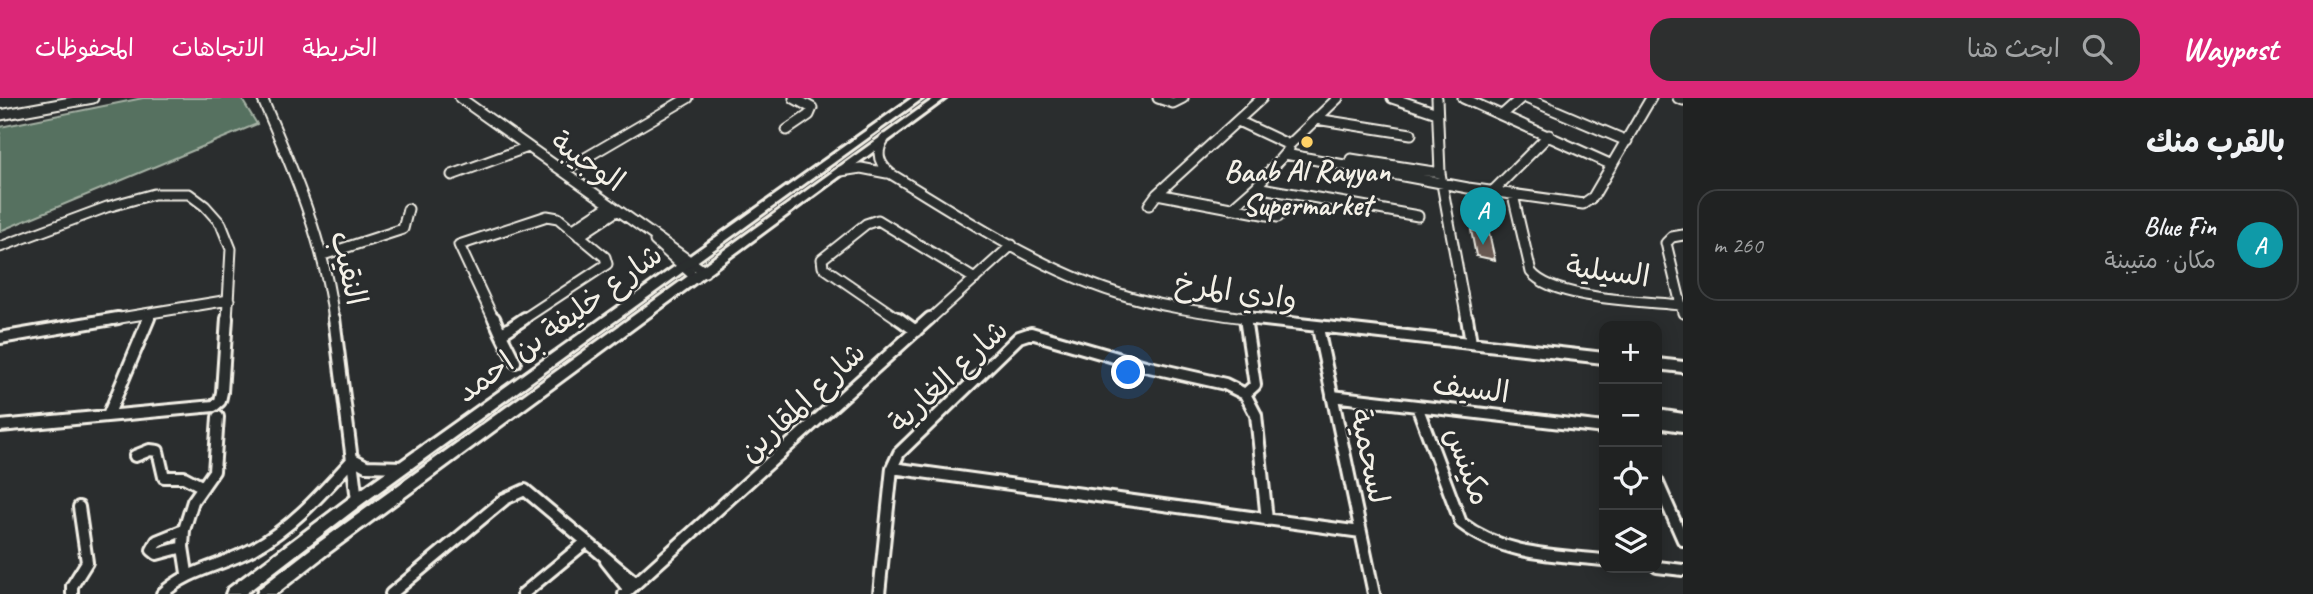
<!DOCTYPE html>
<html lang="ar">
<meta charset="utf-8">
<style>
:root{--surface:#202222;--page:#2d2f2f;--text:#f1f3f6;--muted:#a2a4a5;--line:#3d3f40;--accent:#db2777}
body{margin:0;font-family:Caveat,"Playpen Sans Arabic",sans-serif;background:var(--page);color:var(--text);direction:rtl}
.controls{position:absolute;right:21px;bottom:21px;display:grid;overflow:hidden;border-radius:14px;box-shadow:0 4px 18px #0003}
.controls button{width:63px;height:63px;display:grid;place-items:center;padding:0;border:0;border-bottom:2px solid var(--line);background:var(--surface);color:var(--text);font:35px sans-serif}
.you{position:absolute;left:1129px;top:275px;width:24px;height:24px;margin:-18px;border:5px solid #fff;border-radius:50%;background:#1a73e8;box-shadow:0 0 0 10px #1a73e833}
.badge{display:grid;place-items:center;width:46px;height:46px;border-radius:50%;background:var(--accent);color:#fff;font-size:23px;font-weight:700}
.pin{position:absolute;translate:-50% -58px;filter:drop-shadow(0 2px 4px #0008)}
.pin::after{content:'';position:absolute;top:37px;width:24px;height:21px;background:inherit;clip-path:polygon(0 0,100% 0,50% 100%)}
.list{margin:0;padding:0;list-style:none}
h2{display:flex;justify-content:space-between;align-items:center;height:91px;margin:0;padding:0 28px;font-size:30px}
h2 small{font-size:23px;font-weight:400;color:var(--muted)}
.list li{display:grid;grid-template-columns:46px 1fr auto;gap:21px;align-items:center;box-sizing:border-box;height:112px;margin:0 14px 14px;padding:0 14px;border:2px solid var(--line);border-radius:21px}
.list b{display:block;font-size:26px;white-space:nowrap}
.list p{margin:0;font-size:23px;white-space:nowrap;color:var(--muted)}
.list em{font-size:23px;font-style:normal;color:var(--muted)}
.icon{flex:none;width:38px;height:38px;fill:none;stroke:currentColor;stroke-width:2;stroke-linecap:round;stroke-linejoin:round}
.map{position:relative;flex:none;width:1683px;height:496px;overflow:hidden;direction:ltr}
header{display:flex;align-items:center;gap:42px;box-sizing:border-box;height:98px;padding:0 35px;background:var(--accent);color:#fff}
header strong{font-size:33px}
nav{display:flex;gap:38px;margin-inline-start:auto;font-size:24px}
.search{width:490px;height:63px;background:var(--page);display:flex;align-items:center;gap:18px;box-sizing:border-box;padding:0 24px;border-radius:21px;color:var(--muted);font-size:26px}
main{display:flex}
aside{flex:1;background:var(--surface)}
.map>svg:first-child{display:block}
</style>
<header>
<strong>Waypost</strong>
<div class="search"><svg class="icon" aria-label="search" viewBox="0 0 24 24"><circle cx="10" cy="10" r="6"/><path d="M15 15l6 6"/></svg>ابحث هنا</div>
<nav><a>الخريطة</a><a>الاتجاهات</a><a>المحفوظات</a></nav>
</header>
<main>
<aside>
<h2>بالقرب منك<small></small></h2>
<ul class="list">
<li><span class="badge" style="background:#0f9aa8">A</span><div><b>Blue Fin</b><p>مكان · متيبنة</p></div><em>260 m</em></li>
</ul>
</aside>
<div class="map">
<svg width="1683" height="496" viewBox="0 0 1683 496">
<rect width="100%" height="100%" fill="#2a2d2e"/>
<filter id="ink" filterUnits="userSpaceOnUse"><feTurbulence type="fractalNoise" baseFrequency=".0143" numOctaves="2"/><feDisplacementMap in="SourceGraphic" scale="14" xChannelSelector="R" yChannelSelector="G"/><feConvolveMatrix kernelMatrix="1 2 1 2 8 2 1 2 1" color-interpolation-filters="sRGB"/></filter>
<g filter="url(#ink)">
<path fill="#567160" stroke="#a5b1a4" stroke-width="2" d="M 143,0 L 241,0 L 257,26 L 0,133 L 0,29 Z"/>
<path fill="#6b5a53" stroke="#f4f1e8" stroke-width="2" d="M 1471,132 L 1489,135 L 1495,162 L 1476,158 Z"/>
<g fill="none" stroke-linecap="round" stroke-linejoin="round">
<defs>
<path id="minor-far1" d="M 262,0 C 294,73 324,143 334,222
M 460,0 L 705,174
M 1158,0 L 1173,5 L 1183,0
M 1392,0 L 1437,15
M 1437,0 L 1440,75 L 1467,222
M 1463,0 L 1612,67
M 1526,0 L 1627,43
M 1678,0 L 1683,2
M 0,17 L 93,0
M 1502,17 L 1521,0
M 1316,21 L 1411,36
M 1238,23 L 1289,47 L 1338,0
M 787,32 L 809,17 L 812,10 L 794,0
M 884,41 C 875,55 879,66 891,76 C 964,120 1036,169 1117,195 C 1163,210 1211,215 1259,222
M 1285,56 L 1468,90 L 1583,106 L 1593,99 L 1651,0
M 1351,61 L 1440,75
M 563,73 L 688,0
M 841,73 L 861,70 L 887,75
M 452,77 L 528,49
M 1256,89 L 1418,118
M 1492,94 L 1549,37
M 1157,96 L 1278,119
M 1513,97 L 1531,174 C 1553,202 1644,203 1681,207
M 1149,107 L 1157,96 L 1262,0
M 1231,111 L 1256,89 L 1289,51
M 572,132 L 610,107
M 1683,137 L 1672,139 L 1666,145 L 1683,215
M 579,138 L 618,112
M 655,143 L 696,180
M 0,149 L 107,109 L 154,96 L 189,96 L 205,108 L 221,126 L 231,151 L 227,222
M 323,157 L 403,131 L 408,111
M 108,222 L 229,202
M 148,222 L 151,215
M 494,222 L 459,147 L 547,118 L 558,120 L 605,159 L 607,166 L 522,222
M 900,222 L 823,169 L 822,161 L 866,126 L 878,122 L 975,181
M 929,222 L 1012,147"/>
<path id="minor" d="M 334,220 L 357,402
M 494,220 L 501,236
M 898,220 L 916,233
M 1247,220 L 1604,260
M 1467,220 L 1471,245
M 1318,230 L 1374,496
M 501,236 L 515,264
M 501,236 L 525,220
M 0,240 L 118,220
M 1657,266 L 1683,269
M 1245,296 L 1255,287 L 1245,220
M 1332,298 L 1604,330
M 1417,308 L 1461,425 C 1503,457 1553,457 1604,462
M 1657,317 L 1683,321
M 108,318 L 149,220
M 1657,324 L 1683,328
M 0,328 L 214,308 L 220,303 L 222,294 L 227,220
M 135,358 L 150,352 L 158,353 L 164,379 L 184,379 L 203,389
M 353,361 L 366,368 L 403,369
M 892,370 L 1361,434
M 1657,383 L 1683,442
M 183,449 L 157,456 L 152,452 L 157,443 L 184,432
M 606,463 L 629,492
M 1657,469 L 1683,472
M 187,475 L 183,449 L 184,432 L 193,403 L 214,373 L 218,319
M 72,496 L 72,488 L 87,464 L 79,409
M 162,496 C 188,471 222,468 253,451 C 293,429 323,394 353,361
M 391,496 L 505,401 L 525,392 L 636,485
M 523,496 L 586,444
M 624,496 L 930,220
M 879,496 L 892,370 L 899,355 L 1019,239 L 1031,235 L 1145,268 L 1225,286 L 1245,296 L 1256,317 L 1267,422"/>
<path id="tertiary" d="M 912,0 L 923,0 L 362,406 L 245,496 L 226,496 L 228,491 L 352,398 Z
M 935,0 L 946,0 L 327,456 L 276,496 L 257,496 L 259,491 L 317,446 Z"/>
</defs>
<use href="#minor-far1" stroke="#f4f1e8" stroke-width="13"/>
<use href="#minor" stroke="#f4f1e8" stroke-width="16"/>
<use href="#tertiary" stroke="#f4f1e8" stroke-width="6"/>
<use href="#minor-far1" stroke="#2a2d2e" stroke-width="9"/>
<use href="#minor" stroke="#2a2d2e" stroke-width="10"/>
<use href="#tertiary" fill="#2a2d2e" fill-rule="evenodd"/>
</g>
</g>
<circle fill="#ffd166" stroke="#2a2d2e" stroke-width="2.5" cx="1307" cy="44" r="7"/>
<g text-anchor="middle" stroke-width="5" stroke-linejoin="round" paint-order="stroke">
<g font-size="30" fill="#f4f1e8" stroke="#2a2d2e">
<text transform="translate(588 63) rotate(35)" y="10">الوجيبة</text>
<text transform="translate(349 170) rotate(77)" y="10">النقيب</text>
<text transform="translate(1608 173) rotate(8)" y="10">السيلية</text>
<text transform="translate(1236 193) rotate(8)" y="10">وادي المرخ</text>
<text transform="translate(559 225) rotate(-36)" y="10">شارع خليفة بن احمد</text>
<text transform="translate(948 278) rotate(-43)" y="10">شارع الغارية</text>
<text transform="translate(1471 290) rotate(7)" y="10">السيف</text>
<text transform="translate(802 304) rotate(-43)" y="10">شارع المقارين</text>
<text transform="translate(1370 358) rotate(78)" y="10">لسحمية</text>
<text transform="translate(1468 368) rotate(69)" y="10">مكينس</text>
</g>
<g font-size="30" font-weight="bold" fill="#f4f1e8" stroke="#2a2d2e">
<text x="1307" y="83">Baab Al Rayyan<tspan x="1307" dy="34">Supermarket</tspan></text>
</g>
</g>
</svg>
<div class="controls">
<button>+</button>
<button>−</button>
<button><svg class="icon" aria-label="locate" viewBox="0 0 24 24"><circle cx="12" cy="12" r="6"/><path d="M12 2v4M12 18v4M2 12h4M18 12h4"/></svg></button>
<button><svg class="icon" aria-label="layers" viewBox="0 0 24 24"><path d="M12 4l9 5-9 5-9-5zM3 14l9 5 9-5"/></svg></button>
</div>
<div class="you"></div>
<div class="pin badge" style="left:1483px;top:147px;background:#0f9aa8">A</div>
</div>
</main>
